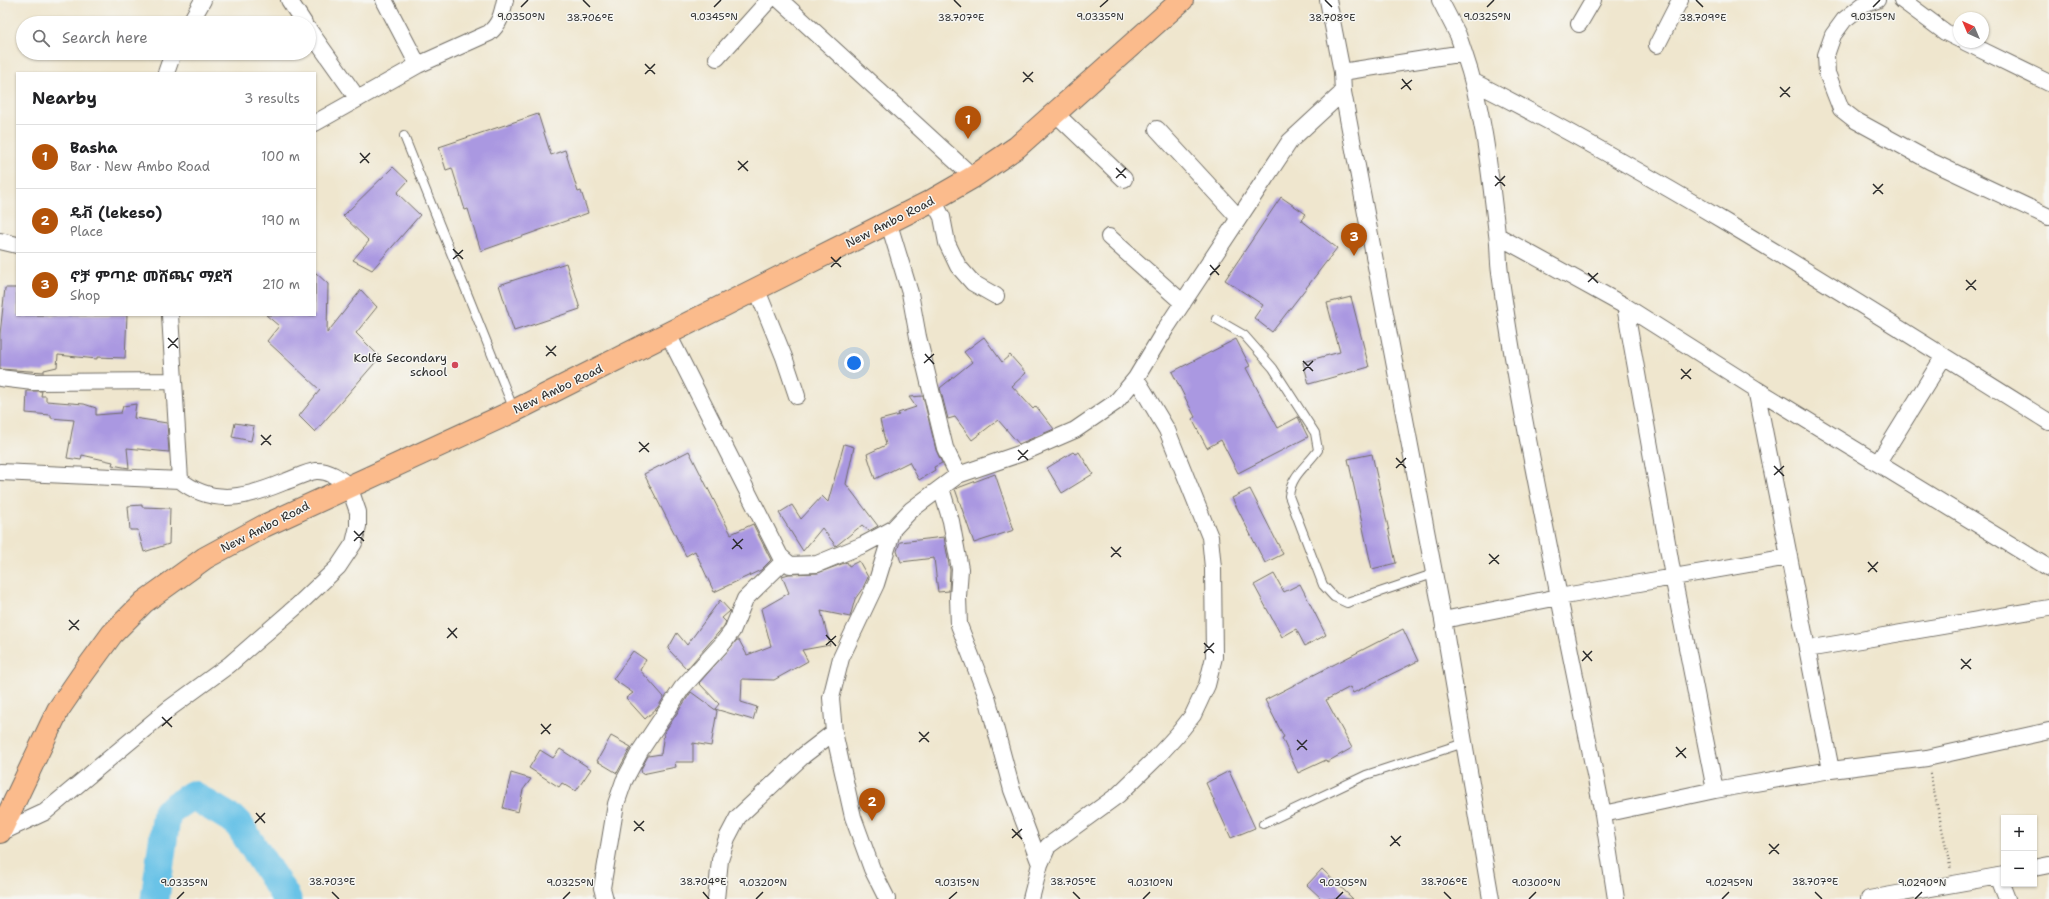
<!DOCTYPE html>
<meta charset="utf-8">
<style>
:root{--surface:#fff;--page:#f2f2f2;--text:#202124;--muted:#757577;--line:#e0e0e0;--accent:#b45309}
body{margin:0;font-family:"Shantell Sans","Noto Sans Ethiopic",sans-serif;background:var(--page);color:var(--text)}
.controls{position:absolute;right:12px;bottom:12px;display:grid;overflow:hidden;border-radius:0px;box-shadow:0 1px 3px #0004}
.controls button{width:36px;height:36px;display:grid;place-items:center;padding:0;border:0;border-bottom:1px solid var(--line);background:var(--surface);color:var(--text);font:20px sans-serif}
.compass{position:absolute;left:1953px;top:12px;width:36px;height:36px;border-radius:50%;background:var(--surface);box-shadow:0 1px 3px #0004;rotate:316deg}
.you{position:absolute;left:854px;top:363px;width:14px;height:14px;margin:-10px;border:3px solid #fff;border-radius:50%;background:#1a73e8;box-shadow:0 0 0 6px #1a73e833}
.badge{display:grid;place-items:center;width:26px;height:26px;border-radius:50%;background:var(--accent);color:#fff;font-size:13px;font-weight:700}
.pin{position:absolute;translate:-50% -33px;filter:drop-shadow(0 1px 2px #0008)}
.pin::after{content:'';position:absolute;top:21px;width:14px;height:12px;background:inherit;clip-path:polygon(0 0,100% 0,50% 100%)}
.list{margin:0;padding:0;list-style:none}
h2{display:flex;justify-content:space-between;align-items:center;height:52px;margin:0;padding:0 16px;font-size:17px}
h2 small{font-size:13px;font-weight:400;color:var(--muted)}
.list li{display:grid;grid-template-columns:26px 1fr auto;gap:12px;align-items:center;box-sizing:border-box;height:64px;padding:0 16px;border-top:1px solid var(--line)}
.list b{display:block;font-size:15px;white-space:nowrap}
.list p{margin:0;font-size:13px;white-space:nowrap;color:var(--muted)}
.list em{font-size:13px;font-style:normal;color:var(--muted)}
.icon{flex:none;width:22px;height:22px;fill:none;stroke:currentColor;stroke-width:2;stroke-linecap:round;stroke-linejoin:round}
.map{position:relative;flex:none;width:2049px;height:899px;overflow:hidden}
.search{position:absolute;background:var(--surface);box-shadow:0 1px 3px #0004;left:16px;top:16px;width:300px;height:44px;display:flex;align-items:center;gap:10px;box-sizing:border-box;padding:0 14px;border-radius:22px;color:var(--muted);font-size:15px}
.panel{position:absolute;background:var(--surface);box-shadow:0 1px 3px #0004;left:16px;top:72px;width:300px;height:244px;border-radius:0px}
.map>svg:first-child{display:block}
</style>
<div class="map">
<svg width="2049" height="899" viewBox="0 0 2049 899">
<rect width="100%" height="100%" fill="#f6f6f2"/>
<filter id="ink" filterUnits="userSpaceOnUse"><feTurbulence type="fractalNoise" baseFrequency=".025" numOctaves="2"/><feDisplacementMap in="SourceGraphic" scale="8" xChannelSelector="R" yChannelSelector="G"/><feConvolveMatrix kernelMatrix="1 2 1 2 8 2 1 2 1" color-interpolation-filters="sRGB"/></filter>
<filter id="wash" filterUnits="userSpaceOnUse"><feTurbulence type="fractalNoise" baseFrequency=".012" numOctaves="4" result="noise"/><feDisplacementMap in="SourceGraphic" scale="16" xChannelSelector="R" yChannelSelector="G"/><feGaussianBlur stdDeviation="0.9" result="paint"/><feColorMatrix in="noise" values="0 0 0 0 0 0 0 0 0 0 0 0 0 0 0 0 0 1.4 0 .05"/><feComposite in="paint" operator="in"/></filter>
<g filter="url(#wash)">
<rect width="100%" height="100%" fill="#efe6ce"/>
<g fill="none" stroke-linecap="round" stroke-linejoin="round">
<path stroke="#6ac3e7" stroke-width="29" d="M 155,899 L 167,812 L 192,795 L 237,822 L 287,899"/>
</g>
<g id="blocks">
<path fill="#aa98e1" d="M 538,114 L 551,155 L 565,150 L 578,192 L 581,191 L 588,213 L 481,251 L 468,209 L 465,210 L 452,168 L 446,170 L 439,147 Z
M 393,167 L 408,181 L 397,193 L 420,215 L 372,270 L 353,260 L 369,241 L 343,216 Z
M 1281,197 L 1306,214 L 1301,220 L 1337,248 L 1272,332 L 1254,318 L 1263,305 L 1225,280 Z
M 566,263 L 580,309 L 514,331 L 499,285 Z
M 315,272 L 328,284 L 327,333 L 361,290 L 377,307 L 356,333 L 380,357 L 315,432 L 299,416 L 320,390 L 267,341 L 279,326 L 266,315 L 315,315 Z
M 5,288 L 17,288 L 17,315 L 127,315 L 125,358 L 97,357 L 97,359 L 58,355 L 57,367 L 44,370 L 44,372 L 0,369 L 0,334 Z
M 1351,297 L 1369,367 L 1309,384 L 1303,362 L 1340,352 L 1327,303 Z
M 984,337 L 1002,362 L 1010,355 L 1026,373 L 1012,386 L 1033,409 L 1036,406 L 1054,429 L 1019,444 L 998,420 L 972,440 L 955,417 L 948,419 L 940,388 L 972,362 L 964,352 Z
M 1236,339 L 1250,366 L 1246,368 L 1278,428 L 1298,417 L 1308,437 L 1238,473 L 1221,440 L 1207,448 L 1192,419 L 1195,417 L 1172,372 Z
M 27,391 L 42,391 L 41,396 L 46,396 L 46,401 L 84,404 L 96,408 L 96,415 L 121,413 L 123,406 L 136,404 L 134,418 L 167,423 L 169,452 L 127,448 L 129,468 L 112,465 L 113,462 L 82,455 L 81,460 L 67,458 L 74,420 L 51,418 L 51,415 L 26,413 Z
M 923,396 L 936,450 L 942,463 L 934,467 L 935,470 L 919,480 L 909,462 L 875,479 L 867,454 L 886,445 L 880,420 L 899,415 L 898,413 L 916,407 L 909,397 Z
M 235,423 L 254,426 L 251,441 L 232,437 Z
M 844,444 L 854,447 L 846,484 L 878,526 L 869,531 L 862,525 L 836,546 L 822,528 L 803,551 L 779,513 L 792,505 L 801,519 L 822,496 L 828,502 Z
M 689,451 L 731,534 L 753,524 L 771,560 L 761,570 L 714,592 L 695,551 L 686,556 L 644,474 Z
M 1073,452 L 1075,454 L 1079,452 L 1093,474 L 1062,493 L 1047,468 Z
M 1372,454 L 1396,563 L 1372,569 L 1348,459 Z
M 995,474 L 1014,530 L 974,543 L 955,489 Z
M 1250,489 L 1283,554 L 1265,563 L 1232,498 Z
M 142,505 L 142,507 L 170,508 L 169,544 L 144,552 L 138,530 L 130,530 L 128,506 Z
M 944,537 L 950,570 L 949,591 L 938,592 L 934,558 L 901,562 L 897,551 L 900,542 Z
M 859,561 L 868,577 L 863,588 L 855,599 L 850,617 L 821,611 L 830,645 L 802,650 L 808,661 L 774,680 L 742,679 L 741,702 L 757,707 L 753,720 L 715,709 L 719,704 L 699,683 L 737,640 L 739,640 L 747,655 L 771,646 L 761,609 L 789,593 L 782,576 L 789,574 L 818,573 L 847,562 L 849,566 Z
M 1274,574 L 1284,592 L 1300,584 L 1326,635 L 1305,646 L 1296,629 L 1282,637 L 1254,585 Z
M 720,600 L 730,611 L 722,618 L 726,622 L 724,626 L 687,669 L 668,649 L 677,633 L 687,645 Z
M 1403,629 L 1418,661 L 1353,693 L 1350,687 L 1326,700 L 1352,748 L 1327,762 L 1326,760 L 1298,773 L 1282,738 L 1284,737 L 1265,700 Z
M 633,651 L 646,660 L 640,670 L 664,697 L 658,707 L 645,719 L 626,698 L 633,693 L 613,679 Z
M 691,692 L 717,711 L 711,746 L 693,743 L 693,762 L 675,762 L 676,767 L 642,774 L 641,769 L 648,756 L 661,754 L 664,733 Z
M 611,736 L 631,747 L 617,773 L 597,761 Z
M 560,749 L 591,769 L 576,791 L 562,783 L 559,787 L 529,768 L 540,750 L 553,758 Z
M 1229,771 L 1255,828 L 1231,838 L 1206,783 Z
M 511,773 L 531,779 L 523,790 L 518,812 L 503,808 Z
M 1322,869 L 1353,899 L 1322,899 L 1307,885 Z"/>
</g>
</g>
<g filter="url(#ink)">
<use href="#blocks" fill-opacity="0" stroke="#706c64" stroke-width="1"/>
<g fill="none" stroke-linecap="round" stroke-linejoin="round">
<defs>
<path id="lane" d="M 404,136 L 514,410
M 1216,319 L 1244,335 L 1273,368 L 1315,433 L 1318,450 C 1307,466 1291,475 1289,496 L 1323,585 L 1334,597 L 1347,603 L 1433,574
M 1263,824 L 1366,775 L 1464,743"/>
<path id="street" d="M 289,0 L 304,23
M 384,0 L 418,65
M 780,0 L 973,177
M 1328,0 L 1342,72 L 1343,92 L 1443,620 L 1491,899
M 1877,0 L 1863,5 L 1844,20 L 1833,35 L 1826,55 L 1827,73 L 1841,109 L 1855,120 L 1930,161 L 2049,217
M 1902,0 L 1945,32 L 1959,39
M 190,23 L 203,0
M 1579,24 L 1593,0
M 309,30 L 358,99
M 1965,42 L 2049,83
M 1657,45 L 1680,0
M 717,58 L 769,0
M 1342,72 L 1464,53 L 1458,35 L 1440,0
M 166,73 L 173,53
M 1474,82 C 1672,183 1860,304 2049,422
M 1056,114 L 1124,179
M 315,123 L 418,65 L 489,33 C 500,24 502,14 505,0
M 1157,129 L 1238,217
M 933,200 L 942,217 L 947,243 L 958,266 L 973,283 L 996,296
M 889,224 L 910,293 L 918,337 L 945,448 L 958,475
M 1498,236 L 1625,306 L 1756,389 L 1831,770 L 1715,790 L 1603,814
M 1109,237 L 1183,303
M 0,241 L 17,245
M 757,290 L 784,357 L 797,396
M 1625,306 L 1673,576 L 1715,790
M 170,315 L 180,480
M 668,334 L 780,556 L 790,565 L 817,564 L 863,545 L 893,529 L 911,510 L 958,475 L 1022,453 L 1075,430 L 1116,402 L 1136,378 L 1166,328 L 1290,141 L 1343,92
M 0,378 L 33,382 L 174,381
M 1756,389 L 2049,568
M 1878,463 L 1944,356
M 0,472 L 180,480 C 213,507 248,497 284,482 C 294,479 306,472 316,471 C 329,470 340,479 349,486 L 358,512 L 358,526 L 354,543 L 338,567 L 298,605 L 229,665 L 170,708 L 45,812 L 0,833
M 941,488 L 951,521 L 960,569 L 958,597 L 959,625 L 987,697 L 1012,790 L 1040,864
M 1443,620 L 1559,597 C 1538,490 1515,382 1500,273 C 1498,260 1499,247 1497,234 C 1490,174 1484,110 1464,53
M 1807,649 L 2049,608
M 1831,770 L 1927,758 L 2049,731
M 2034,868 L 2049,865
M 1998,876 L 2007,899
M 605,899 L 602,888 L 616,804 L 624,781 L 640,751 L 682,688 L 724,642 L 732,631 L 745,599 L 784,561
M 716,899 L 720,860 L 727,838 L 738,817 L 804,755 L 834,732
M 887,899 L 872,869 L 853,817 L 834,732 L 831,698 L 841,658 L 876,584 L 893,529
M 1031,899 L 1040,864 L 1048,846 L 1118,795 L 1156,758 L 1178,734 L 1193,715 L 1207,685 L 1214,657 L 1213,568 L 1210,537 L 1167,430 L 1136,378
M 1616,899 L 1603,814 L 1559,597 L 1789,557
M 1869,899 L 2004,875"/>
<path id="primary" d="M 0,832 L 58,710 L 82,675 L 112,634 L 144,602 L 205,558 L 264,526 L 514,411 L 933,200 L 973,177 L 1017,147 L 1182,0"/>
</defs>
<use href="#lane" stroke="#706c64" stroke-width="10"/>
<use href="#street" stroke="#706c64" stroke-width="18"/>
<use href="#primary" stroke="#706c64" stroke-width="24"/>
<path stroke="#706c64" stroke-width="2.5" stroke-dasharray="1 3" stroke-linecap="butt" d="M 1930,773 L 1951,870"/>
<use href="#lane" stroke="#fff" stroke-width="8"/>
<use href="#street" stroke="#fff" stroke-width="16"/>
<use href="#primary" stroke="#fbbb8c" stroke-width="22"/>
</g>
</g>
<path fill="none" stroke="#2b2b2b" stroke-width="1.5" d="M 583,0 L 590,7M 954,0 L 961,7M 1325,0 L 1332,7M 1696,0 L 1703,7M 521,7 L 528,0M 714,7 L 721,0M 1100,7 L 1108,0M 1487,7 L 1494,0M 1873,7 L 1880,0M 645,64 L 655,74M 1023,72 L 1033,82M 645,74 L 655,64M 1402,79 L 1411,90M 1023,82 L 1033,72M 1780,87 L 1790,97M 1401,89 L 1412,80M 1780,97 L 1790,87M 360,153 L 369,163M 738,161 L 748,171M 360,163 L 370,153M 1116,168 L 1126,178M 738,170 L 748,161M 1495,176 L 1505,186M 1116,178 L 1126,168M 1873,184 L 1883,194M 1495,186 L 1505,176M 1873,194 L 1883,184M 453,249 L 463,259M 831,257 L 841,267M 453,259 L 463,250M 1210,265 L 1219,275M 831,267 L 841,257M 1588,273 L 1598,283M 1210,275 L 1220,265M 1966,280 L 1976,290M 1588,282 L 1598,273M 1966,290 L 1976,280M 168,338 L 178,348M 546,346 L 556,356M 168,348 L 178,338M 925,354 L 934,364M 546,356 L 556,346M 1303,361 L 1313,371M 924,363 L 934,354M 1681,369 L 1691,379M 1303,371 L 1313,361M 1681,379 L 1691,369M 261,435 L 271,445M 639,442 L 649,452M 261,445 L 271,435M 1018,450 L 1028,460M 639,452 L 649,443M 1396,458 L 1406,468M 1018,460 L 1028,450M 1774,466 L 1784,476M 1396,468 L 1406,458M 1774,475 L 1784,466M 354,531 L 364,541M 733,539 L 742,549M 354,541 L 364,531M 1111,547 L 1121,557M 732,549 L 743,539M 1489,554 L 1499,564M 1111,557 L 1121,547M 1868,562 L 1877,572M 1489,564 L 1499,555M 1868,572 L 1878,562M 69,620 L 79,630M 448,628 L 457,638M 69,630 L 79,620M 826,635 L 836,646M 447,638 L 457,628M 1204,643 L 1214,653M 826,645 L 836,636M 1583,651 L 1592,661M 1204,653 L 1214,643M 1961,659 L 1971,669M 1582,661 L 1592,651M 1961,669 L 1971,659M 162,717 L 172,727M 541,724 L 550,734M 162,726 L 172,717M 919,732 L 929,742M 541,734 L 551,724M 1297,740 L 1307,750M 919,742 L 929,732M 1676,747 L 1686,758M 1297,750 L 1307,740M 1676,757 L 1686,748M 256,813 L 265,823M 634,821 L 644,831M 255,823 L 265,813M 1012,829 L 1022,839M 634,831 L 644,821M 1391,836 L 1400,846M 1012,838 L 1022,829M 1769,844 L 1779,854M 1390,846 L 1401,836M 1769,854 L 1779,844M 332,892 L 339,899M 703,892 L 709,899M 1073,892 L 1080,899M 1444,892 L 1451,899M 1815,892 L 1822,899M 177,899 L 184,892M 563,899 L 570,892M 756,899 L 763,892M 949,899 L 957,892M 1143,899 L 1150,892M 1336,899 L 1343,892M 1529,899 L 1536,892M 1722,899 L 1729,892M 1915,899 L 1922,892"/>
<circle fill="#d1495b" stroke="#f6f6f2" stroke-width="1.5" cx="455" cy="365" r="4"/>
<g text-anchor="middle" stroke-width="3" stroke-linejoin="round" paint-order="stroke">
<g font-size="12" fill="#2b2b2b" stroke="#f6f6f2">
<text transform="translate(890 222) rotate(-27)" y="4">New Ambo Road</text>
<text transform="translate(558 389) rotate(-26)" y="4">New Ambo Road</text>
<text transform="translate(265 527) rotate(-27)" y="4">New Ambo Road</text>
</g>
<g font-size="12" fill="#2b2b2b" stroke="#f6f6f2" text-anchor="end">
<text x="447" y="362">Kolfe Secondary<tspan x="447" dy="14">school</tspan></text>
</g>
</g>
<g font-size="10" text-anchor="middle" fill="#2b2b2b" stroke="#f6f6f2" stroke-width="3" stroke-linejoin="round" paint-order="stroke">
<text x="521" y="20">9.0350°N</text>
<text x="714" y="20">9.0345°N</text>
<text x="1100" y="20">9.0335°N</text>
<text x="1487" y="20">9.0325°N</text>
<text x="1873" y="20">9.0315°N</text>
<text x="590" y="21">38.706°E</text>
<text x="961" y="21">38.707°E</text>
<text x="1332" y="21">38.708°E</text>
<text x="1703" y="21">38.709°E</text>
<text x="332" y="885">38.703°E</text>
<text x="703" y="885">38.704°E</text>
<text x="1073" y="885">38.705°E</text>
<text x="1444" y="885">38.706°E</text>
<text x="1815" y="885">38.707°E</text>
<text x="184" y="886">9.0335°N</text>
<text x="570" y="886">9.0325°N</text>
<text x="763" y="886">9.0320°N</text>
<text x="957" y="886">9.0315°N</text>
<text x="1150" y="886">9.0310°N</text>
<text x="1343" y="886">9.0305°N</text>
<text x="1536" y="886">9.0300°N</text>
<text x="1729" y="886">9.0295°N</text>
<text x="1922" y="886">9.0290°N</text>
</g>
</svg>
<div class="controls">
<button>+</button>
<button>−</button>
</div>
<svg class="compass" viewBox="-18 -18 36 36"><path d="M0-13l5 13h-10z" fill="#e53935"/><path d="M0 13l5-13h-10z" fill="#757577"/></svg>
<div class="you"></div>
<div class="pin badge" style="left:968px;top:139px">1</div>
<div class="pin badge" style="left:872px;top:821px">2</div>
<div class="pin badge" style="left:1354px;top:256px">3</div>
<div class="search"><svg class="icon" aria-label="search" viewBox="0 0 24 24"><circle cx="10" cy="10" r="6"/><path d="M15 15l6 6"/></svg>Search here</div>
<section class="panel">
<h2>Nearby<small>3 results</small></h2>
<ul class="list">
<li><span class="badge">1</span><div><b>Basha</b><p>Bar · New Ambo Road</p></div><em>100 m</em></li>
<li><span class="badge">2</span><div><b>ዴቭ (lekeso)</b><p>Place</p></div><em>190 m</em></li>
<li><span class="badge">3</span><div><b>ኖቻ ምጣድ መሸጫና ማደሻ</b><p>Shop</p></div><em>210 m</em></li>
</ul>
</section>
</div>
